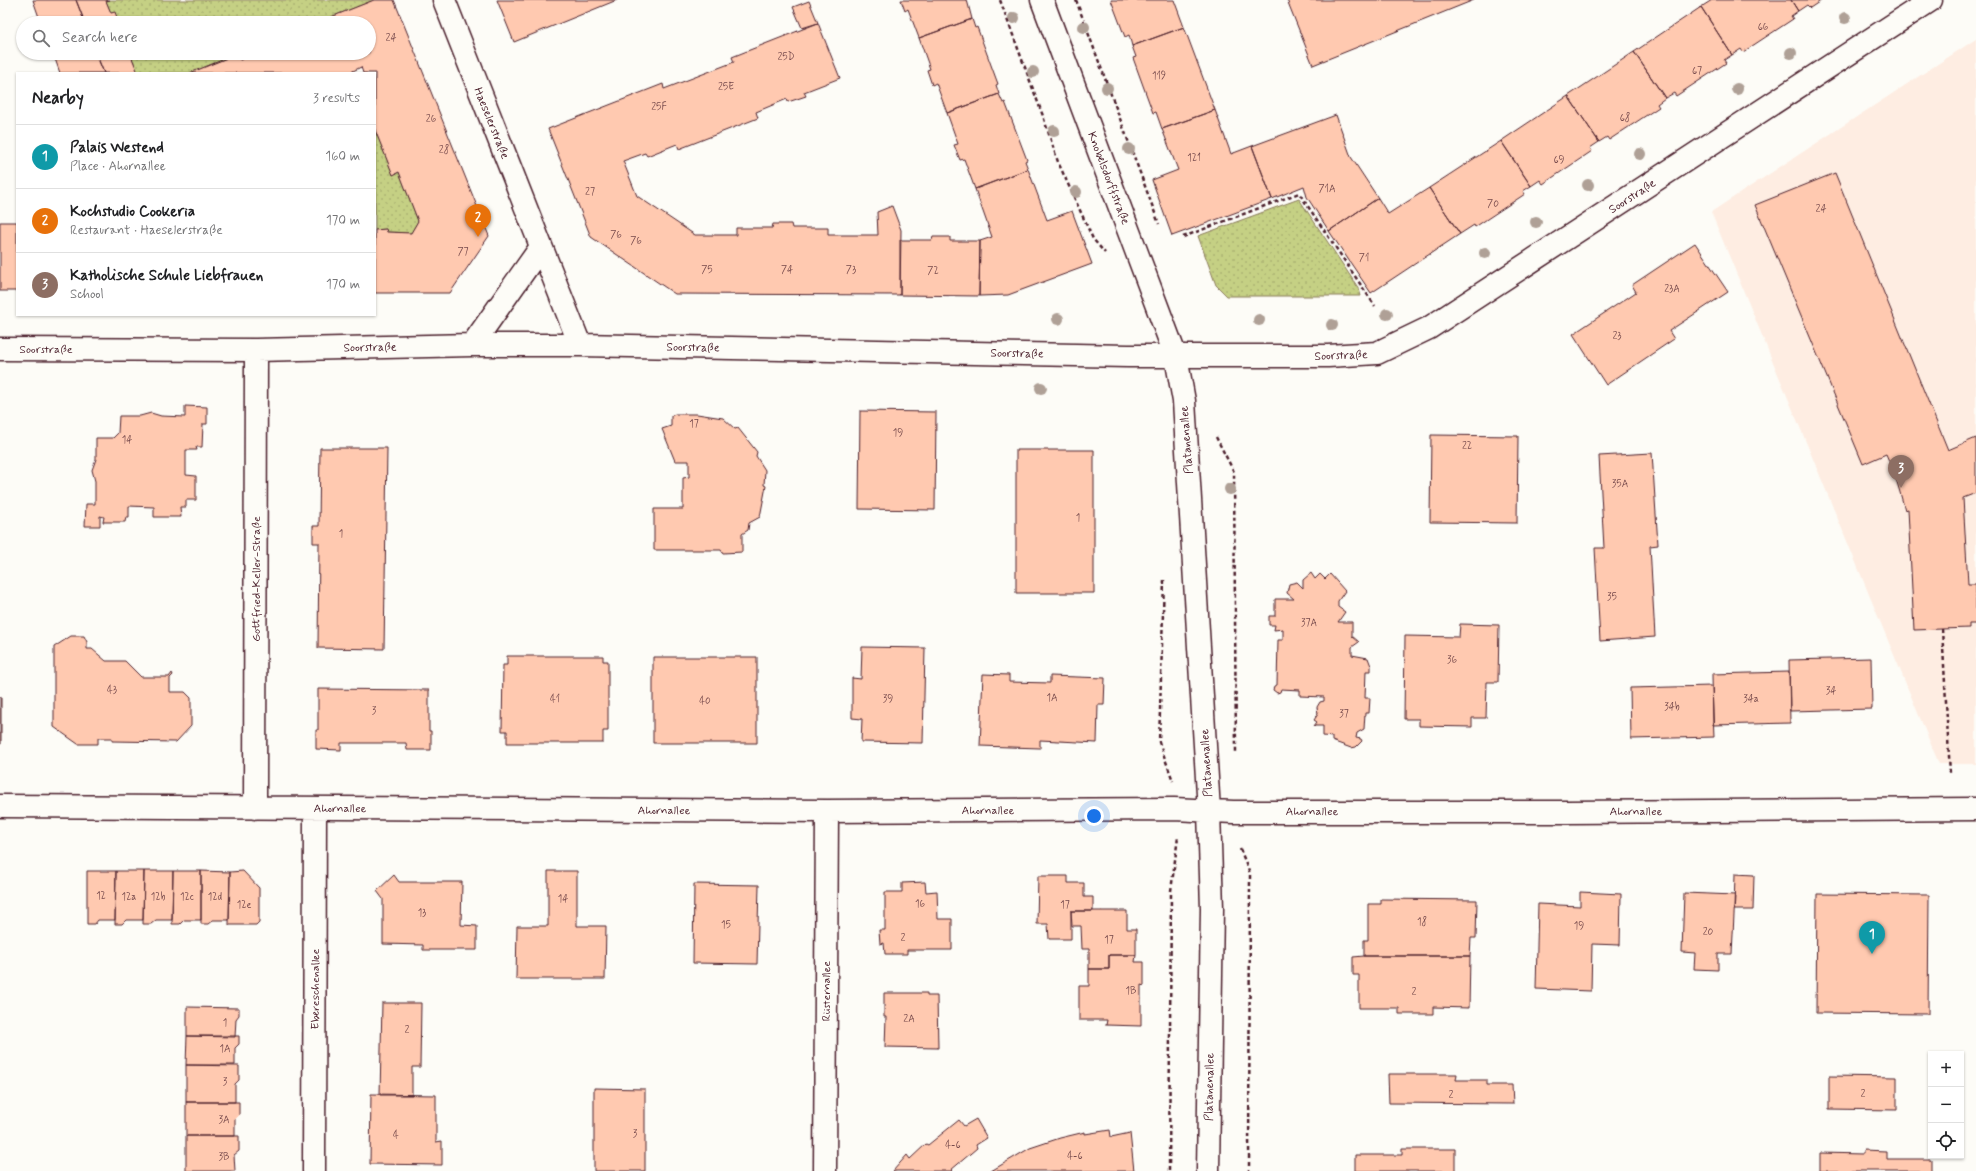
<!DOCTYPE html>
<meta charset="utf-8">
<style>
:root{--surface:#fff;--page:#f6f6f6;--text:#202124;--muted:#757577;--line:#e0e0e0;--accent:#111827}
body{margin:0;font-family:Mynerve,sans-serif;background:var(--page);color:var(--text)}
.controls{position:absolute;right:12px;bottom:12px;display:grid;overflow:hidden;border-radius:0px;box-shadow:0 1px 3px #0004}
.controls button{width:36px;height:36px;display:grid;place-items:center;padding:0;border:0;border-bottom:1px solid var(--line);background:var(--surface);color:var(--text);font:20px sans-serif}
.you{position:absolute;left:1094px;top:816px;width:14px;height:14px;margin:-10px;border:3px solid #fff;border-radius:50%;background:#1a73e8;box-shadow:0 0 0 6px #1a73e833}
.badge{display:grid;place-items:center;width:26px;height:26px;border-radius:50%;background:var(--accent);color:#fff;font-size:13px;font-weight:700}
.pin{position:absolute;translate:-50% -33px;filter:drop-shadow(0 1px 2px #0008)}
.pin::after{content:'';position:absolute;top:21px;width:14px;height:12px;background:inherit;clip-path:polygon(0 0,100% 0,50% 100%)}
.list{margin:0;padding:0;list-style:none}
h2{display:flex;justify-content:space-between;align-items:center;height:52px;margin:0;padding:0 16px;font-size:17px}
h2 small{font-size:13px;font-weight:400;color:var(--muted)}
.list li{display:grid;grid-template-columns:26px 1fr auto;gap:12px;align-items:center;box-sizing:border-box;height:64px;padding:0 16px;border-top:1px solid var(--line)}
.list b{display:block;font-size:15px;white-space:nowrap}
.list p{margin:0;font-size:13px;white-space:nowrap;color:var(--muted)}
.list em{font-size:13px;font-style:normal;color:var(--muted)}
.icon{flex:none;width:22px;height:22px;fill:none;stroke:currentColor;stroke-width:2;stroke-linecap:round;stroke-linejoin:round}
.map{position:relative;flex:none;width:1976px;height:1171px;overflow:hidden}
.search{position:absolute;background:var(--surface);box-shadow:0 1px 3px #0004;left:16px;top:16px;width:360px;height:44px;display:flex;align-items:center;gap:10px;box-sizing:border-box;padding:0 14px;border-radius:22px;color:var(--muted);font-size:15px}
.panel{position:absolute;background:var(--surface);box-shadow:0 1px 3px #0004;left:16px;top:72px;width:360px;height:244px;border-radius:0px}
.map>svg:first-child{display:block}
</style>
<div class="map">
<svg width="1976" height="1171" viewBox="0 0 1976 1171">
<defs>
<pattern id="grass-dots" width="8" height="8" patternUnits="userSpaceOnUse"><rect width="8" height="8" fill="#c5d084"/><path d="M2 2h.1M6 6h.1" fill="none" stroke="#abb272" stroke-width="1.8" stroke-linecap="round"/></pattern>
</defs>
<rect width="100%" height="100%" fill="#fdfcf7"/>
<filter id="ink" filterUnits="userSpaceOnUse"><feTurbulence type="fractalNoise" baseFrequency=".025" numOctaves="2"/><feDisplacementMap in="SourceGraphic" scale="8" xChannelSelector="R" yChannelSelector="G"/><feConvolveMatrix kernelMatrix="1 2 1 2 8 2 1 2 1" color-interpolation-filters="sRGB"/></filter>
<g filter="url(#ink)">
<path fill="#feede2" d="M 1976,39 L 1976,764 L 1939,764 L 1711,212 Z"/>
<path fill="url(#grass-dots)" stroke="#887858" d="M 110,0 L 374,0 L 316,23 L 119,23 L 111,13 L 106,1 Z
M 130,53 L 258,53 L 240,60 L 237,54 L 190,73 L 138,73 Z
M 375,130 L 393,175 L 399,172 L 418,221 L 411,233 L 387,232 L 386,229 L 375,230 Z
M 1299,199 L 1359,289 L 1361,296 L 1227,296 L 1216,285 L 1198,236 Z"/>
<path fill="#ffc9b0" stroke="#4a1f2b" d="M 33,0 L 76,0 L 85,23 L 41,23 Z
M 76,0 L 110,0 L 106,1 L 111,13 L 115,12 L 119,23 L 85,23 Z
M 374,0 L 394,0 L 489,236 L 450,293 L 375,293 L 375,230 L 386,229 L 387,232 L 411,233 L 418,221 L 399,172 L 393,175 L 375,130 L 375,73 L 363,73 L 361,67 L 349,73 L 190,73 L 237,54 L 240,60 L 258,53 L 369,53 L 369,23 L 316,23 Z
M 497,0 L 617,0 L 514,42 Z
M 901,0 L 967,0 L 972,19 L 919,38 L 908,9 L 905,11 Z
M 1111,0 L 1174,0 L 1184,27 L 1132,46 L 1129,35 L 1125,37 Z
M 1287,0 L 1474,0 L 1313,65 Z
M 1712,0 L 1791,0 L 1798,11 L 1791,16 L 1793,19 L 1743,52 L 1741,49 L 1732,55 L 1701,7 Z
M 1791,0 L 1822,0 L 1810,8 L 1807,5 L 1798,11 Z
M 809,1 L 818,23 L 802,28 L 793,7 Z
M 1701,7 L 1732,55 L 1724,60 L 1726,63 L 1676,96 L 1674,93 L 1665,98 L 1634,52 Z
M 972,19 L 975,28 L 977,27 L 998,84 L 996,85 L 999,94 L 947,113 L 936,83 L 932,85 L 927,70 L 930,69 L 919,38 Z
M 818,23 L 840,78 L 804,92 L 806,96 L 788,102 L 787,99 L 756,112 L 758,118 L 679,149 L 677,144 L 647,156 L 645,153 L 623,161 L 637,196 L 695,235 L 736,235 L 736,228 L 772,228 L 773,224 L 791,224 L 792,228 L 828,228 L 828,235 L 878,235 L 877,212 L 892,206 L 901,230 L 900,295 L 675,294 L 591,237 L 548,129 L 663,84 L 664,89 L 734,62 L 732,57 Z
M 1184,27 L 1215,110 L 1162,129 L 1156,112 L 1153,113 L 1133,58 L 1136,57 L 1132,46 Z
M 1634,52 L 1665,98 L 1657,104 L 1659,107 L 1609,140 L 1607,137 L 1599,142 L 1568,96 Z
M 53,53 L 96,53 L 104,73 L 60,73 Z
M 96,53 L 114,53 L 98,59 Z
M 114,53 L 130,53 L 138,73 L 104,73 L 98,59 Z
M 999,94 L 1003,103 L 1005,102 L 1027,160 L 1025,161 L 1028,169 L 975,189 L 964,159 L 960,160 L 954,145 L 958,144 L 947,113 Z
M 1568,96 L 1599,142 L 1590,148 L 1592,151 L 1543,184 L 1540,180 L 1531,186 L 1501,141 Z
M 1215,110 L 1231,154 L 1252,146 L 1272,199 L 1172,236 L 1152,180 L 1178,170 L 1162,129 Z
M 1336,115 L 1351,157 L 1378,198 L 1329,231 L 1307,197 L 1304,186 L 1272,199 L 1252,146 Z
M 1501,141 L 1531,186 L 1523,191 L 1525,194 L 1475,227 L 1474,225 L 1460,234 L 1429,188 Z
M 1028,169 L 1047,220 L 1072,211 L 1092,264 L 1008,295 L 979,296 L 980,241 L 992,237 L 975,189 Z
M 1835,173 L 1948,450 L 1976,438 L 1976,493 L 1963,498 L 1968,584 L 1976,584 L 1976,624 L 1969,624 L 1969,628 L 1914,630 L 1908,509 L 1905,510 L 1895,475 L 1886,454 L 1863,464 L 1755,205 Z
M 1429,188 L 1460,234 L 1371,293 L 1329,231 L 1378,198 L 1388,214 Z
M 0,222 L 17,222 L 17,291 L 0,291 Z
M 933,237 L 950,237 L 950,241 L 980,241 L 979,296 L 900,295 L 900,240 L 932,240 Z
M 1695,243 L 1728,292 L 1669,331 L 1674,339 L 1606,385 L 1573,334 L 1636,292 L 1632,285 Z
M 185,406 L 207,407 L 207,424 L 203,424 L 202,447 L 196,447 L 197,450 L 186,450 L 186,475 L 196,476 L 196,500 L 186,500 L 186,507 L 180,507 L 181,517 L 154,517 L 154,507 L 129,506 L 129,517 L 126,517 L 125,522 L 103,522 L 104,517 L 100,516 L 100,526 L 85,526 L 86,504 L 95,504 L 95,481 L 92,470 L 96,459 L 96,438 L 113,438 L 118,433 L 119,416 L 140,416 L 151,413 L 161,416 L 185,417 Z
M 860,411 L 936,412 L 935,510 L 859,509 Z
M 675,414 L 697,414 L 723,418 L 735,429 L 738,428 L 757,452 L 756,456 L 765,470 L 764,485 L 766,486 L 760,517 L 749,523 L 748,530 L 742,534 L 742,552 L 723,553 L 721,550 L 654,550 L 654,509 L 683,509 L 683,478 L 689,477 L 689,461 L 675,461 L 662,429 L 671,426 L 671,416 Z
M 1431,435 L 1518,436 L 1517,523 L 1430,522 Z
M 320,448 L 387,448 L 384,649 L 318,648 L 319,543 L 313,543 L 313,526 L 319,526 Z
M 1016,450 L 1094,450 L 1094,593 L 1016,593 Z
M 1652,453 L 1658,545 L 1650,546 L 1655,637 L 1600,641 L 1595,548 L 1604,548 L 1599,456 Z
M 1311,573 L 1315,579 L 1320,574 L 1325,579 L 1330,574 L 1345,591 L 1338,601 L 1338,607 L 1345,612 L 1338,622 L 1352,622 L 1352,636 L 1359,642 L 1352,647 L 1352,655 L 1368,658 L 1371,666 L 1371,671 L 1366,671 L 1365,698 L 1370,698 L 1369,713 L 1365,713 L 1364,729 L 1357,733 L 1356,738 L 1361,739 L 1362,741 L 1356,747 L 1351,748 L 1332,741 L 1332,737 L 1323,736 L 1323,726 L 1314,726 L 1317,722 L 1314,720 L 1318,714 L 1317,707 L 1320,702 L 1324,701 L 1324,697 L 1300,696 L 1300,690 L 1281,689 L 1280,692 L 1277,693 L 1273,690 L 1274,686 L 1277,685 L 1278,640 L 1283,640 L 1283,629 L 1274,630 L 1275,625 L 1269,625 L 1269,616 L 1275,616 L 1275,599 L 1294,599 L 1287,593 L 1289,584 L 1297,582 L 1303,588 L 1303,580 Z
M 1460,624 L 1499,625 L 1498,682 L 1487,682 L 1486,718 L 1472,718 L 1472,727 L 1419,726 L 1419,719 L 1404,719 L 1405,636 L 1459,637 Z
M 71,636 L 84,636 L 87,642 L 87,649 L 92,649 L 106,661 L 125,661 L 141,677 L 169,677 L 172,673 L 173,675 L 170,678 L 170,692 L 185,692 L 191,698 L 191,726 L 176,742 L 112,741 L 112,738 L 98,738 L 98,744 L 78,744 L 54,727 L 54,647 Z
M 862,647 L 925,648 L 923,743 L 861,742 L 862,719 L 852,718 L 852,678 L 861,679 Z
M 507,656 L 603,656 L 603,661 L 608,661 L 608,731 L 603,731 L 603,743 L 507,743 L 507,731 L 502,731 L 503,665 L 507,665 Z
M 653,657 L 757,657 L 757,743 L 653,743 Z
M 1871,658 L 1872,709 L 1790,711 L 1789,660 Z
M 1789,672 L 1790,723 L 1713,725 L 1712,674 Z
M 983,674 L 1009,675 L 1009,682 L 1050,683 L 1050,676 L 1105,678 L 1104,705 L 1098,705 L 1097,743 L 1040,740 L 1040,748 L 980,746 Z
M 1712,686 L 1714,737 L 1631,739 L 1630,688 Z
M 318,689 L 429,690 L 429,731 L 431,731 L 431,750 L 407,750 L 406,743 L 341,743 L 341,750 L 316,749 L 316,730 L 318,730 Z
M 0,697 L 1,697 L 1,744 L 0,744 Z
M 87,871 L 116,871 L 115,920 L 98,920 L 95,924 L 87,924 Z
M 116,871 L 144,871 L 143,920 L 126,920 L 122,924 L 115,924 Z
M 144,871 L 173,871 L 172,920 L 156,920 L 151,924 L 143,924 Z
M 173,871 L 201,871 L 201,920 L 184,920 L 180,924 L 172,924 Z
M 201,871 L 230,872 L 229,920 L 213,920 L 208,924 L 201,924 Z
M 243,871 L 259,888 L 259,922 L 256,925 L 229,925 L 230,872 Z
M 548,871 L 577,871 L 577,926 L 606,926 L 605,979 L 516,979 L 517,926 L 548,926 Z
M 1735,874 L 1754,875 L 1753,910 L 1734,910 Z
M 394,875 L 399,882 L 462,882 L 461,925 L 477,926 L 477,950 L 423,950 L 423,945 L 383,944 L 383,899 L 377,891 Z
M 1038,876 L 1068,876 L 1068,883 L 1084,883 L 1084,897 L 1093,897 L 1093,911 L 1071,911 L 1071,939 L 1049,939 L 1048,924 L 1037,924 Z
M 925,882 L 926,892 L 937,891 L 938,919 L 952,919 L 952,950 L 907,950 L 907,954 L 885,954 L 884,943 L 880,944 L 879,930 L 885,930 L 885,892 L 902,892 L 902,883 Z
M 694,884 L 759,885 L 757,964 L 693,963 Z
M 1580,892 L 1621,894 L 1620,945 L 1592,944 L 1591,991 L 1536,989 L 1538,904 L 1580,906 Z
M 1684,893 L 1735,895 L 1732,954 L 1718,954 L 1718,970 L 1694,969 L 1695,953 L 1682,952 Z
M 1817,894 L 1929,895 L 1928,1014 L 1816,1013 Z
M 1381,899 L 1477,900 L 1476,938 L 1471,938 L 1470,956 L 1364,956 L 1364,940 L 1368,940 L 1368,904 L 1381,904 Z
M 1071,911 L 1127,911 L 1127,929 L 1136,929 L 1136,955 L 1109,955 L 1109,969 L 1089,969 L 1089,949 L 1082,949 L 1081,926 L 1072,926 Z
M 1109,955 L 1136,955 L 1135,962 L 1144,962 L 1144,986 L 1141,985 L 1141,1026 L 1106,1025 L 1107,1020 L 1079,1020 L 1079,986 L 1089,986 L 1089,969 L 1109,969 Z
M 1364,956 L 1470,956 L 1469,1008 L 1433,1007 L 1433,1014 L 1399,1014 L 1399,1008 L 1359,1008 L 1359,975 L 1353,975 L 1353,957 Z
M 884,993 L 927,993 L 927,996 L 937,996 L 938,1048 L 885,1047 L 886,1017 L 884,1017 Z
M 382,1003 L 421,1003 L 420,1067 L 412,1067 L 412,1095 L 380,1095 Z
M 187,1007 L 239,1008 L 239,1015 L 236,1019 L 235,1037 L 187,1036 Z
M 187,1036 L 239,1036 L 239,1044 L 235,1048 L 235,1065 L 186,1065 Z
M 186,1065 L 239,1066 L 239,1080 L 235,1084 L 235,1102 L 186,1102 Z
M 1388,1074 L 1457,1074 L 1456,1080 L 1487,1080 L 1487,1085 L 1512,1085 L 1513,1104 L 1389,1103 Z
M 1829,1076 L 1897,1077 L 1897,1110 L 1829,1109 Z
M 594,1088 L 645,1089 L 645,1171 L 594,1171 Z
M 371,1094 L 436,1095 L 436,1142 L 442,1141 L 442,1165 L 370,1164 Z
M 186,1102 L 239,1102 L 239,1115 L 235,1119 L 235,1136 L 186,1136 Z
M 976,1119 L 987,1138 L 976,1145 L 977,1148 L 951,1170 L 952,1171 L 893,1171 L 907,1155 L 910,1159 L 926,1144 L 928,1145 L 959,1120 L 964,1126 Z
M 1110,1130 L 1111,1137 L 1130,1133 L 1134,1171 L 991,1171 L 1030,1148 L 1060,1138 L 1085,1132 L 1085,1134 Z
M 186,1136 L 239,1136 L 239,1151 L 234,1155 L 235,1171 L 186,1171 Z
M 1402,1149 L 1455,1149 L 1455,1171 L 1355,1171 L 1355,1155 L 1402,1155 Z
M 1863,1150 L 1887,1151 L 1887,1159 L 1932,1159 L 1932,1171 L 1820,1171 L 1820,1153 L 1863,1154 Z"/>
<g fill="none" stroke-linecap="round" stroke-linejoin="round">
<defs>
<path id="minor" d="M 444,0 L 580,345
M 1042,0 L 1176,357 L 1184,401 L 1209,811 L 1212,909 L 1208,1171
M 472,345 L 541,247
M 0,349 L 256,350 L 472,345 L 580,345 L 1128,356 L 1328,356 L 1377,353 L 1429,328 L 1931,0
M 0,806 L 827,811 L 1174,809 L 1233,812 L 1567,812 L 1976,809
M 255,808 L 256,350
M 314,1171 L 315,808
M 825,1171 L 827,811"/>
</defs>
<use href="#minor" stroke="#4a1f2b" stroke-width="25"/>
<path stroke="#4a1f2b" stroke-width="2.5" stroke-dasharray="4 3" stroke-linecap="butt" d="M 1000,0 L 1043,116 L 1058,162 L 1093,239 L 1105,253
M 1076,0 L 1159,224
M 1183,237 L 1299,193 L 1375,306
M 1216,437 L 1234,472 L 1236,754
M 1164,580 L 1159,742 L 1173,781
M 1942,629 L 1950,774
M 1240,849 L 1250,873 L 1249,1171
M 1169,1171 L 1171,891 L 1178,837"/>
<use href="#minor" stroke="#fdfcf7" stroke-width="22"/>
</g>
<g fill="#afa096">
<circle cx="1014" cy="18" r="6"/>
<circle cx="1845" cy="18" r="6"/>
<circle cx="1084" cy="27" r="6"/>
<circle cx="1791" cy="53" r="6"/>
<circle cx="1033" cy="72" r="6"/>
<circle cx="1107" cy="88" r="6"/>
<circle cx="1737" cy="89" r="6"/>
<circle cx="1054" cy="131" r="6"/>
<circle cx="1129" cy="149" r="6"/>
<circle cx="1640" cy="154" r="6"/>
<circle cx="1588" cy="185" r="6"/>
<circle cx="1076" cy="192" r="6"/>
<circle cx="1536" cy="222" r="6"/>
<circle cx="1485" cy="253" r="6"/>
<circle cx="1387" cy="314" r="6"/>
<circle cx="1058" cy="319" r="6"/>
<circle cx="1259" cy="320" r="6"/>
<circle cx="1332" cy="325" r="6"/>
<circle cx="1041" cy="388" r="6"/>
<circle cx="1230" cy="489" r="6"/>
</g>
</g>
<g text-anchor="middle" stroke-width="3" stroke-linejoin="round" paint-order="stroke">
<g font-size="10" fill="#774a4c">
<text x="1763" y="30">66</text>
<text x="391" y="41">24</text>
<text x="786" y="60">25D</text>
<text x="1697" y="74">67</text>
<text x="1159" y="79">119</text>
<text x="726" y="90">25E</text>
<text x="659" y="110">25F</text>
<text x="1625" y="121">68</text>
<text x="431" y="122">26</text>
<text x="444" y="153">28</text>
<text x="1194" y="161">121</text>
<text x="1559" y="163">69</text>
<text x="1327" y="192">71A</text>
<text x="590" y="195">27</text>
<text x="1493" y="207">70</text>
<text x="1821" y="212">24</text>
<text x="616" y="238">76</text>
<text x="636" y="244">76</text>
<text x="463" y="255">77</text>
<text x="1364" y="261">71</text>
<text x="707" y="273">75</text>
<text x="787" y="273">74</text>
<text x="851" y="273">73</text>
<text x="933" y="274">72</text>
<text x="1672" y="292">23A</text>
<text x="1617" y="339">23</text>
<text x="694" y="427">17</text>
<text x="898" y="436">19</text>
<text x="127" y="443">14</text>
<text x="1467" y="449">22</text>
<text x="1620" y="487">35A</text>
<text x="1078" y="521">1</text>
<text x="341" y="537">1</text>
<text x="1612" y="600">35</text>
<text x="1309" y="626">37A</text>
<text x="1452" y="663">36</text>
<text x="112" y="693">43</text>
<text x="1831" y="694">34</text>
<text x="1052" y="701">1A</text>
<text x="555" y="702">41</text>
<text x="888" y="702">39</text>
<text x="1751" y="702">34a</text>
<text x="705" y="704">40</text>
<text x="1672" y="710">34b</text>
<text x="374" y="714">3</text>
<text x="1344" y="717">37</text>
<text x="101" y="899">12</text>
<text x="129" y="900">12a</text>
<text x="158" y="900">12b</text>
<text x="187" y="900">12c</text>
<text x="215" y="900">12d</text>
<text x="563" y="902">14</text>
<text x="920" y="907">16</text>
<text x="244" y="908">12e</text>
<text x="1065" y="908">17</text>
<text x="422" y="916">13</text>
<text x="1422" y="925">18</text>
<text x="726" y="928">15</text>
<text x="1579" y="929">19</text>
<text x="1708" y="935">20</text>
<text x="903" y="941">2</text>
<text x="1109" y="943">17</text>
<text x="1131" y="994">1B</text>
<text x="1414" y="995">2</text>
<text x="909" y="1022">2A</text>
<text x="225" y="1026">1</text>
<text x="407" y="1033">2</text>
<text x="225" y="1052">1A</text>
<text x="225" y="1085">3</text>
<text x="1863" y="1097">2</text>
<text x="1451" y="1098">2</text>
<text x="224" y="1123">3A</text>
<text x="635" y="1137">3</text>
<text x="396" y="1138">4</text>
<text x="953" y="1148">4-6</text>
<text x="1075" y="1159">4-6</text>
<text x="224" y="1160">3B</text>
</g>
<g font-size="12" fill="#4a1f2b" stroke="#fdfcf7">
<text transform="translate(492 123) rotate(68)" y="4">Haeselerstraße</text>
<text transform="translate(1109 178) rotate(69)" y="4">Knobelsdorffstraße</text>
<text transform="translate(1632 196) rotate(-33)" y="4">Soorstraße</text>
<text transform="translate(370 347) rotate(-1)" y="4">Soorstraße</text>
<text transform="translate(693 347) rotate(1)" y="4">Soorstraße</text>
<text x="46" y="353">Soorstraße</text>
<text transform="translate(1017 353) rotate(1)" y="4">Soorstraße</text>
<text transform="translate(1341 355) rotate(-2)" y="4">Soorstraße</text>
<text transform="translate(1186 440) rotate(-94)" y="4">Platanenallee</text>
<text transform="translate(256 579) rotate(-90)" y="4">Gottfried-Keller-Straße</text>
<text transform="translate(1206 763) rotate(-93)" y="4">Platanenallee</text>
<text x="340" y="812">Ahornallee</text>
<text x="664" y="814">Ahornallee</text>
<text x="988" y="814">Ahornallee</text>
<text x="1312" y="815">Ahornallee</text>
<text x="1636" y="815">Ahornallee</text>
<text transform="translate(315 989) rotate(-90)" y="4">Ebereschenallee</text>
<text transform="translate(826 991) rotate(-90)" y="4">Rüsternallee</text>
<text transform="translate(1209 1087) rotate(-89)" y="4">Platanenallee</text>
</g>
</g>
</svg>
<div class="controls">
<button>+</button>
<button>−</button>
<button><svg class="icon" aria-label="locate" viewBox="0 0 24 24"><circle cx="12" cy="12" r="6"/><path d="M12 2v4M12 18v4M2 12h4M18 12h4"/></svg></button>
</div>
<div class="you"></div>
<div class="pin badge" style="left:1872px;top:954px;background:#0f9aa8">1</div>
<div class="pin badge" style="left:478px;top:237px;background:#e8710a">2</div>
<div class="pin badge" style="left:1901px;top:488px;background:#8d6e63">3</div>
<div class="search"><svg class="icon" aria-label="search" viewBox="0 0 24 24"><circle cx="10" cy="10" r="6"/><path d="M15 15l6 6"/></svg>Search here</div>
<section class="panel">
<h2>Nearby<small>3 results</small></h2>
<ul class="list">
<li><span class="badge" style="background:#0f9aa8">1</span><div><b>Palais Westend</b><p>Place · Ahornallee</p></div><em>160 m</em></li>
<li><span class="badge" style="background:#e8710a">2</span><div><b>Kochstudio Cookeria</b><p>Restaurant · Haeselerstraße</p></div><em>170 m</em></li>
<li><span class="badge" style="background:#8d6e63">3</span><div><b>Katholische Schule Liebfrauen</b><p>School</p></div><em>170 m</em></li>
</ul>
</section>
</div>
